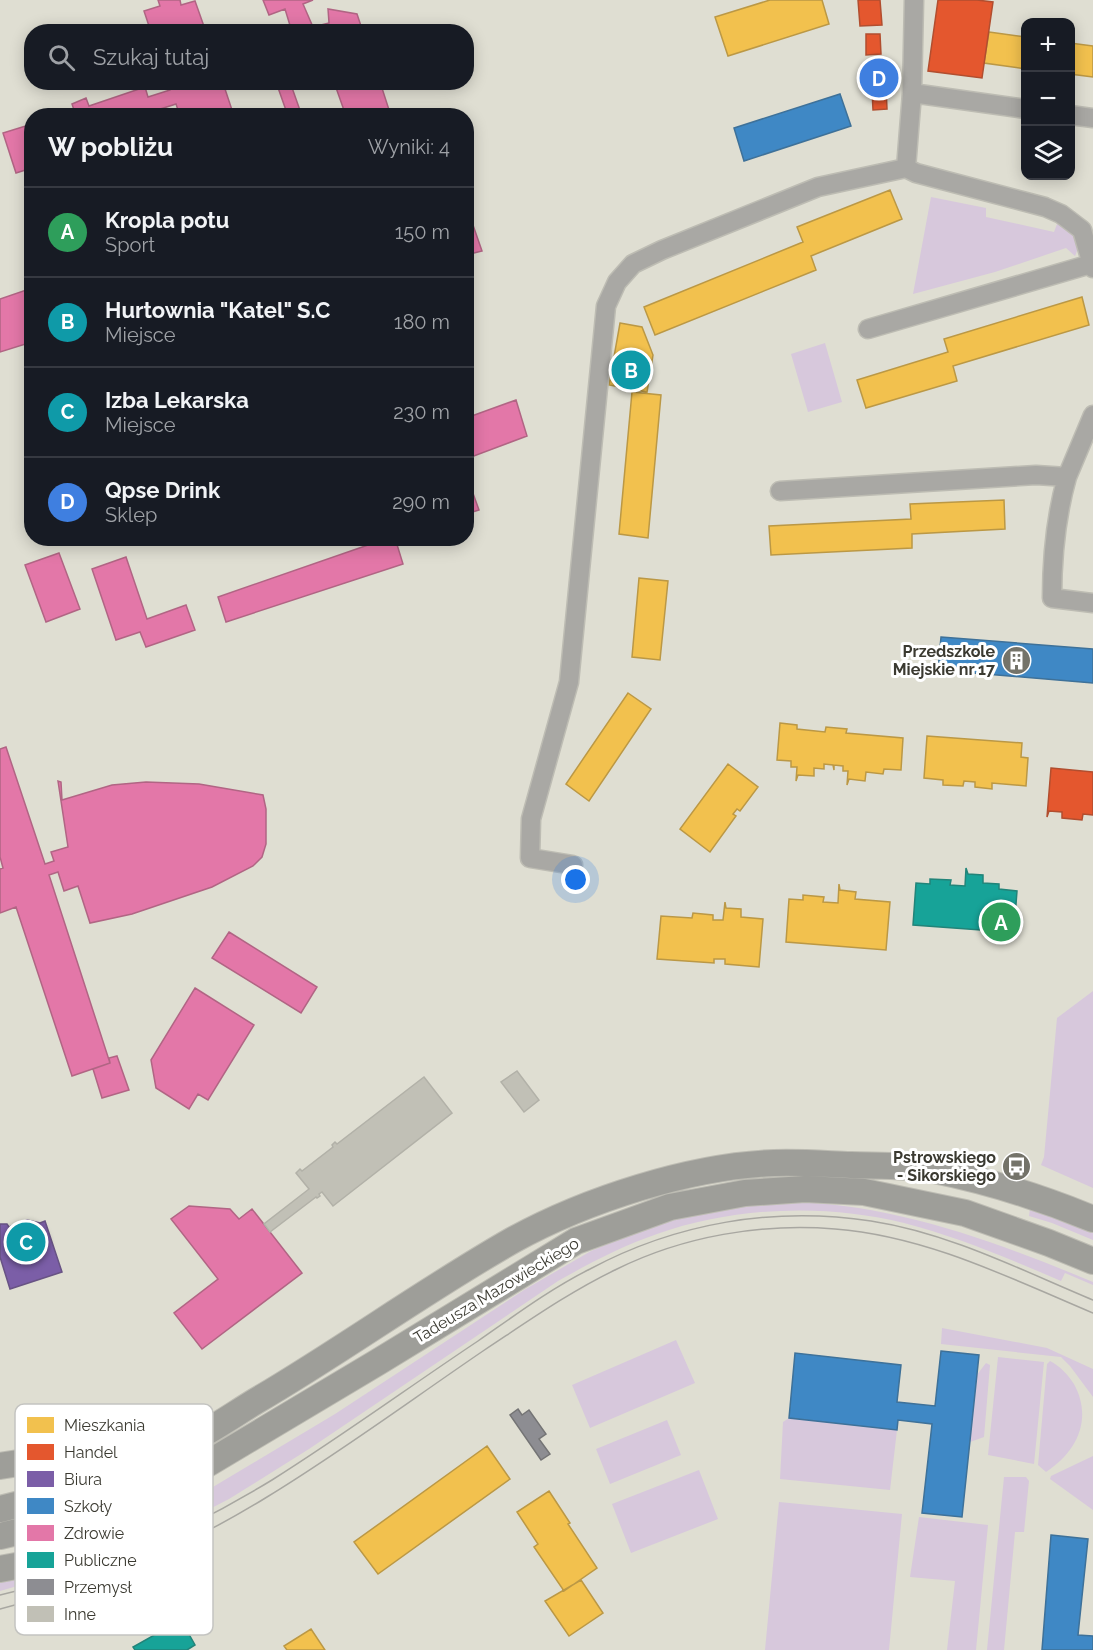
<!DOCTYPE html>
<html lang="pl">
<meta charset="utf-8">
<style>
:root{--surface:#171b24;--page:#20242c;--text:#f1f3f6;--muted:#9ea1a6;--line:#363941;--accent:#1a73e8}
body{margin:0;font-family:Raleway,sans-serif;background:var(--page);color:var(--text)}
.controls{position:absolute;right:18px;top:18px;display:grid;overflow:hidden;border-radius:12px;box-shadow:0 3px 15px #0003}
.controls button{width:54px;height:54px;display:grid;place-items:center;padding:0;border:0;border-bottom:2px solid var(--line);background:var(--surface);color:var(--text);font:30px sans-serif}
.you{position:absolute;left:576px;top:880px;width:21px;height:21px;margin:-15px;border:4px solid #fff;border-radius:50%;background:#1a73e8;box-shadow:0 0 0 9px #1a73e833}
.badge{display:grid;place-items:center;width:39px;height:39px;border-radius:50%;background:var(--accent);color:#fff;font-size:20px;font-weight:700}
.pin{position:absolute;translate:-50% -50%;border:3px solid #fff;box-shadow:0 2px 6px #0006}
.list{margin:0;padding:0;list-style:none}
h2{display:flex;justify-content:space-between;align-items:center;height:78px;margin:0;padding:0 24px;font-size:26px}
h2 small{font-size:20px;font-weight:400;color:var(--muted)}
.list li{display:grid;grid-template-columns:39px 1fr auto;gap:18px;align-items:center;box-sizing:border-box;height:90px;padding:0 24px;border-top:2px solid var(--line)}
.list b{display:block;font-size:22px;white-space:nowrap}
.list p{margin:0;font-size:20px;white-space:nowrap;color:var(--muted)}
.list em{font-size:20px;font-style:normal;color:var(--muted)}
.icon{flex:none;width:33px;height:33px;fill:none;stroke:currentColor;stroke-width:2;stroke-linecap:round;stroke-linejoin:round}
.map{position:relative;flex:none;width:1093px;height:1650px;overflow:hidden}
.search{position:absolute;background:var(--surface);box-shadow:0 3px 15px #0003;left:24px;top:24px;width:450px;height:66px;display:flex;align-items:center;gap:15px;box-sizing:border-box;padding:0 21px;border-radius:24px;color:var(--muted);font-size:22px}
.panel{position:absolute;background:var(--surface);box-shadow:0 3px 15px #0003;left:24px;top:108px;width:450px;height:438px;border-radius:24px}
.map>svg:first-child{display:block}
</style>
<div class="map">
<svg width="1093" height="1650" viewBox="0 0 1093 1650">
<rect width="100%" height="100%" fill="#dfded2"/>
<path fill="#d7c8dc" d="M 931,197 L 986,208 L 986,217 L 1054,232 L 1057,224 C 1071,229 1083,240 1075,256 L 1066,248 L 995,272 L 913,294 Z
M 825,343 L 842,402 L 808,412 L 791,354 Z
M 1093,991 L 1093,1188 L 1041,1165 L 1044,1157 L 1057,1018 Z
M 785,1202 C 890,1202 997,1242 1093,1282 L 1093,1285 L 1065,1273 L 1061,1281 C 1010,1259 958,1237 904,1223 C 824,1203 734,1207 657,1234 C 622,1246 590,1263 558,1281 L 309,1449 L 229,1499 L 163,1533 L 119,1552 L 69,1571 L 0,1591 L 0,1580 L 141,1530 L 335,1414 L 524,1290 L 591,1251 L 661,1222 L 735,1206 Z
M 1030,1208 L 1093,1230 L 1093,1240 L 1052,1223 L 1029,1216 Z
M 942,1328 L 1047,1348 L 1093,1369 L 1093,1397 L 1070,1366 L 1061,1357 L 941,1344 Z
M 676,1340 L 695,1383 L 590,1428 L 572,1385 Z
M 998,1357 L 1044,1362 L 1034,1464 L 988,1455 Z
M 1050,1361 C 1060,1366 1068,1375 1074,1384 C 1093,1419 1077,1452 1046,1472 L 1038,1465 L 1047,1364 Z
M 986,1363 L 990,1365 L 984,1437 L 970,1442 L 976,1376 Z
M 789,1418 L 897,1430 L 890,1490 L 780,1479 L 783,1422 Z
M 667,1420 L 681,1455 L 610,1484 L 596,1449 Z
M 1093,1456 L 1093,1510 L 1050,1479 L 1051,1476 Z
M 699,1470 L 718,1519 L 631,1553 L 612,1504 Z
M 1004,1477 L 1026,1477 L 1029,1481 L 1024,1532 L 1015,1532 L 1004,1650 L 987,1650 Z
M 779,1502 L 902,1514 L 889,1650 L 765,1650 Z
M 919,1517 L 988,1525 L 976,1650 L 947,1650 L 955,1581 L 910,1577 Z"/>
<path fill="#f2c14e" stroke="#bb9845" stroke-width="1.5" d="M 770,0 L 822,0 L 829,24 L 728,56 L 715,17 Z
M 989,32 L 1026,37 L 1026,69 L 984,63 Z
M 1070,43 L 1093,46 L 1093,77 L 1070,74 Z
M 890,190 L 902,219 L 811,256 L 816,270 L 655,335 L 644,307 L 803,242 L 797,227 Z
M 1082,297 L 1089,325 L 953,366 L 957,381 L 866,408 L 857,380 L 948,352 L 944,339 Z
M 620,323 L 642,327 L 653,355 L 647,392 L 609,385 Z
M 632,392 L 661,395 L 648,538 L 619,534 Z
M 1004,500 L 1005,529 L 912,534 L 912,548 L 771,555 L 769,526 L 911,519 L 910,504 Z
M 639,578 L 668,581 L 660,660 L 632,657 Z
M 628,693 L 651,709 L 589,801 L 566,784 Z
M 780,723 L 797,725 L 797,729 L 825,732 L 826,727 L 847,729 L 846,733 L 903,738 L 901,770 L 884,769 L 883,774 L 866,772 L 865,781 L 849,779 L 847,785 L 848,771 L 843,771 L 843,766 L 834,765 L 834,770 L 833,765 L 824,764 L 824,769 L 814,768 L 814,776 L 798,775 L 796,781 L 797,767 L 791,767 L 791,761 L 777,760 Z
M 927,736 L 1022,743 L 1021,757 L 1028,758 L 1026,786 L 992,783 L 992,789 L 975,787 L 975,782 L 964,781 L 963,786 L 943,785 L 943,780 L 924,778 Z
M 728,764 L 758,787 L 740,811 L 737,809 L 733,814 L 736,816 L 710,852 L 680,829 Z
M 839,884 L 840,890 L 856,892 L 855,899 L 890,902 L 886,950 L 786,942 L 789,899 L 803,900 L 803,895 L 824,897 L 823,902 L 838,903 Z
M 725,902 L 726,908 L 741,909 L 741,917 L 763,919 L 759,967 L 725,964 L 725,959 L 714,959 L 714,963 L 657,959 L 661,916 L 692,918 L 693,913 L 713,915 L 713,920 L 723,920 Z
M 487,1446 L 510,1479 L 378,1574 L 354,1542 Z
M 549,1491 L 570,1523 L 568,1524 L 597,1568 L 564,1591 L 534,1547 L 538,1544 L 517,1512 Z
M 581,1580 L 603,1613 L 569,1636 L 545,1601 Z
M 311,1629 L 325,1650 L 287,1650 L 284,1646 Z"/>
<path fill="#e4572e" stroke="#b14e2f" stroke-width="1.5" d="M 858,0 L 880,0 L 882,25 L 860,26 Z
M 938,0 L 977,0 L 993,2 L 982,78 L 928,71 Z
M 866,34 L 880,34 L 881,54 L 866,55 Z
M 881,72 L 882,87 L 886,87 L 887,109 L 873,110 L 872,90 L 867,91 L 866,73 Z
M 1051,768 L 1093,772 L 1093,815 L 1083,814 L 1082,820 L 1062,818 L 1062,812 L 1049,811 L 1047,817 Z"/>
<path fill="#7b5ea7" stroke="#685384" stroke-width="1.5" d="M 27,1220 L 40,1223 L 45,1221 L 62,1272 L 10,1289 L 0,1257 L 0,1224 L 7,1224 L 9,1227 Z"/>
<path fill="#3f88c5" stroke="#3e7199" stroke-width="1.5" d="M 840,94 L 851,126 L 744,161 L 734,128 Z
M 941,637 L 1093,649 L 1093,683 L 938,670 Z
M 941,1351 L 979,1355 L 962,1517 L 922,1513 L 932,1424 L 898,1420 L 897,1430 L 789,1418 L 795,1353 L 901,1365 L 897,1402 L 935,1406 Z
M 1051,1535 L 1088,1539 L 1078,1635 L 1093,1636 L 1093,1650 L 1042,1650 Z"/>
<path fill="#e377a8" stroke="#b16584" stroke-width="1.5" d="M 158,0 L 180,0 L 181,5 L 195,1 L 206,32 L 151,32 L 144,11 L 160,6 Z
M 263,0 L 313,0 L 303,4 L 313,27 L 329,23 L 328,9 L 357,14 L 363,32 L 292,32 L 285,9 L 269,15 Z
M 168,82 L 246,82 L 225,89 L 234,116 L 180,116 L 176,104 L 151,112 L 153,116 L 57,116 L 74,110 L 72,104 L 86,98 L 89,106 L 145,87 L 148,97 L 170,90 Z
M 276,82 L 290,82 L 302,116 L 288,116 Z
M 334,82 L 380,82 L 391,116 L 346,116 Z
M 32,124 L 32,168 L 16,173 L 3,133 Z
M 466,205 L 482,251 L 466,255 Z
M 32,288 L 32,342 L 0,352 L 0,299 Z
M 516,400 L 527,436 L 466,459 L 466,418 Z
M 466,474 L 479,510 L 466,514 Z
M 365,538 L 395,538 L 403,564 L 226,622 L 218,597 L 368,545 Z
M 59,553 L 80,609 L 46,622 L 25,565 Z
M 126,557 L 147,619 L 186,605 L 195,630 L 146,647 L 140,632 L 116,640 L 92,569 Z
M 6,747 L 45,864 L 54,861 L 51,852 L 68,847 L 58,781 L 61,782 L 62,800 L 112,785 L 146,782 L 199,784 L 263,795 L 266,809 L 266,844 L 262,857 L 253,866 L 212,887 L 132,914 L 90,923 L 78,886 L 64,891 L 58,872 L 49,875 L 110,1063 L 72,1076 L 16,907 L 0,913 L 0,869 L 3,868 L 0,857 L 0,749 Z
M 229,932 L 317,987 L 301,1013 L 212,958 Z
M 195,988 L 254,1025 L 208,1100 L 198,1094 L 189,1109 L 156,1088 L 151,1060 Z
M 117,1056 L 129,1090 L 102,1098 L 93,1069 L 110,1063 L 109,1058 Z
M 189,1206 L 230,1209 L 239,1219 L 252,1209 L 302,1273 L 202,1349 L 174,1313 L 218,1279 L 171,1219 Z"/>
<path fill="#17a398" stroke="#228479" stroke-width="1.5" d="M 966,868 L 968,874 L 983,875 L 983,883 L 999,884 L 999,889 L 1017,891 L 1015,917 L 1009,917 L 1008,932 L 913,925 L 916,883 L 930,884 L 930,879 L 951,880 L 950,885 L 965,886 Z
M 181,1620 L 195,1645 L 187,1650 L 135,1650 L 133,1647 Z"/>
<path fill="#8d8d92" stroke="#747475" stroke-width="1.5" d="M 273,538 L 297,538 L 297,539 L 275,545 Z
M 518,1409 L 522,1415 L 529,1410 L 546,1434 L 539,1439 L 550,1454 L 541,1460 L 510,1415 Z"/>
<path fill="#c1c0b6" stroke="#b2b1a8" stroke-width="1.5" d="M 517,1071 L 539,1100 L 524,1112 L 501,1082 Z
M 424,1077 L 452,1113 L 333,1206 L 322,1192 L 319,1194 L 320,1196 L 317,1198 L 316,1197 L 270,1232 L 264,1224 L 309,1189 L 296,1173 L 300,1169 L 302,1171 L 333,1147 L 332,1145 L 335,1142 L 337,1144 Z"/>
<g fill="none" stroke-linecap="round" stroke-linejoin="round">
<defs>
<path id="street" d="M 912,93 L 1026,109
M 1070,115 L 1093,118
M 906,168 L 912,93 L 914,0
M 868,329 L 1091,264
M 1067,477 C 1056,516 1052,557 1052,598 L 1093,603
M 780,491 L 1036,475 L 1067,477 L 1093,415
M 573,865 L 530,858 L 531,819 L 569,682 L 606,306 L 617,282 L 633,264 L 662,250 L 818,187 L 906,168 L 916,173 L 1045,207 L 1061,214 L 1082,230 L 1093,268"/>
<path id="secondary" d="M 0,1466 L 115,1448 L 164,1436 L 184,1442
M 0,1509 C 64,1494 125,1472 184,1444 C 209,1432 233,1415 256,1401 C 343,1350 425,1290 513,1240 C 586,1200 690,1166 774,1163 C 799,1162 825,1164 851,1165 C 878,1166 907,1165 934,1170 C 988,1181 1042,1198 1093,1219
M 0,1536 L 51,1524 L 192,1473 L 378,1362 L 576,1241 L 670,1207 L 745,1193 L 805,1189 L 864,1192 L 965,1213 L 1049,1243 L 1093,1261
M 0,1569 L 27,1564 L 84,1546 L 167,1506 L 192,1473"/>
</defs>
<use href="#street" stroke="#bdbcb3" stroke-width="21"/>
<use href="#secondary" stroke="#bdbcb3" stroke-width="28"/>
<use href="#street" stroke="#a9a8a4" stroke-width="18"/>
<use href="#secondary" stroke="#9e9e99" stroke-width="26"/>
<path stroke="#a8a7a1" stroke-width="1.5" d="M 0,1595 C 96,1573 188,1531 272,1480 C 342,1436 409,1387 478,1341 C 514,1316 550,1289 590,1269 C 676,1223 774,1206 871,1221 C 949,1233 1021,1270 1093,1300
M 0,1609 C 94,1585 185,1548 267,1497 C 341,1452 411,1400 483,1351 C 527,1322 569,1292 617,1269 C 684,1236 761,1223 835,1229 C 926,1236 1010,1278 1093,1313"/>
</g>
<defs>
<symbol id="building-disc" viewBox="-11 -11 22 22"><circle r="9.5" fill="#747369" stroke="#fff"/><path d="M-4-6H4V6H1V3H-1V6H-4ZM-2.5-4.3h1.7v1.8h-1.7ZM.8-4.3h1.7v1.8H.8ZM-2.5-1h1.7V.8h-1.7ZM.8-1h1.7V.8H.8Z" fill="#fff"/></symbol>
<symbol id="bus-disc" viewBox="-11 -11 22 22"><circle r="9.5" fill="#747369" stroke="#fff"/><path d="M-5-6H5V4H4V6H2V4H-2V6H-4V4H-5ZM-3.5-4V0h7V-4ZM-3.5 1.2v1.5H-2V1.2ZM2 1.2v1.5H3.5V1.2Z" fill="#fff"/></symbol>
</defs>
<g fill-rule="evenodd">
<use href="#building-disc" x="1000" y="644" width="33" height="33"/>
<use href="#bus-disc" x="1000" y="1150" width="33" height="33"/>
</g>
<g text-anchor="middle" stroke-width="6" stroke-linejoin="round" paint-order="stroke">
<g font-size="16" font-weight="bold" fill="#3b3a31" stroke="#fff" text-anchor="end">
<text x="995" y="657">Przedszkole<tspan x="995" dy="18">Miejskie nr 17</tspan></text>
<text x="996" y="1163">Pstrowskiego<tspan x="996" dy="18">- Sikorskiego</tspan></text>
</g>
<g font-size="16" fill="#3b3a31" stroke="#fff">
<text transform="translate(496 1290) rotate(-31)" y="6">Tadeusza Mazowieckiego</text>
</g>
</g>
<rect x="15" y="1404" width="198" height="231" rx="9" fill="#fff" stroke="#c4c4c1" stroke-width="1.5"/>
<rect x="27" y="1417" width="27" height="16" fill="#f2c14e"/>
<rect x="27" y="1444" width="27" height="16" fill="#e4572e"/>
<rect x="27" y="1471" width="27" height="16" fill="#7b5ea7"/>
<rect x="27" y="1498" width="27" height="16" fill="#3f88c5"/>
<rect x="27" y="1525" width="27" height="16" fill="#e377a8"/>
<rect x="27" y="1552" width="27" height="16" fill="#17a398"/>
<rect x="27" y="1579" width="27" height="16" fill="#8d8d92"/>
<rect x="27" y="1606" width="27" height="16" fill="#c1c0b6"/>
<g font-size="16" fill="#3b3a31">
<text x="64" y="1431">Mieszkania</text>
<text x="64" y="1458">Handel</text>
<text x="64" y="1485">Biura</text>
<text x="64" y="1512">Szkoły</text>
<text x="64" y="1539">Zdrowie</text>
<text x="64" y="1566">Publiczne</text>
<text x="64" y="1593">Przemysł</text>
<text x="64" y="1620">Inne</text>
</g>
</svg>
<div class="controls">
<button>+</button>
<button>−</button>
<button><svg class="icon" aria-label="layers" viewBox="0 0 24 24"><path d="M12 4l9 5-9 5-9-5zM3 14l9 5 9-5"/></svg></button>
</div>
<div class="you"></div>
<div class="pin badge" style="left:1001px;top:922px;background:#2e9e5b">A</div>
<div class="pin badge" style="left:631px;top:370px;background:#0f9aa8">B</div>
<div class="pin badge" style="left:26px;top:1242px;background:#0f9aa8">C</div>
<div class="pin badge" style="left:879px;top:78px;background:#3f7fe0">D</div>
<div class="search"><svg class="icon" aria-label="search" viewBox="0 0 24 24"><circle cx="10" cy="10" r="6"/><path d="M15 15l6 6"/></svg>Szukaj tutaj</div>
<section class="panel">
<h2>W pobliżu<small>Wyniki: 4</small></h2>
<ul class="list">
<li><span class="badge" style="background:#2e9e5b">A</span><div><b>Kropla potu</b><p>Sport</p></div><em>150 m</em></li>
<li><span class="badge" style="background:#0f9aa8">B</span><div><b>Hurtownia &quot;Katel&quot; S.C</b><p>Miejsce</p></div><em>180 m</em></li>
<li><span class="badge" style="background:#0f9aa8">C</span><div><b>Izba Lekarska</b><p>Miejsce</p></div><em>230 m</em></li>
<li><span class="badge" style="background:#3f7fe0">D</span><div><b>Qpse Drink</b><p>Sklep</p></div><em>290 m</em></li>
</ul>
</section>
</div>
